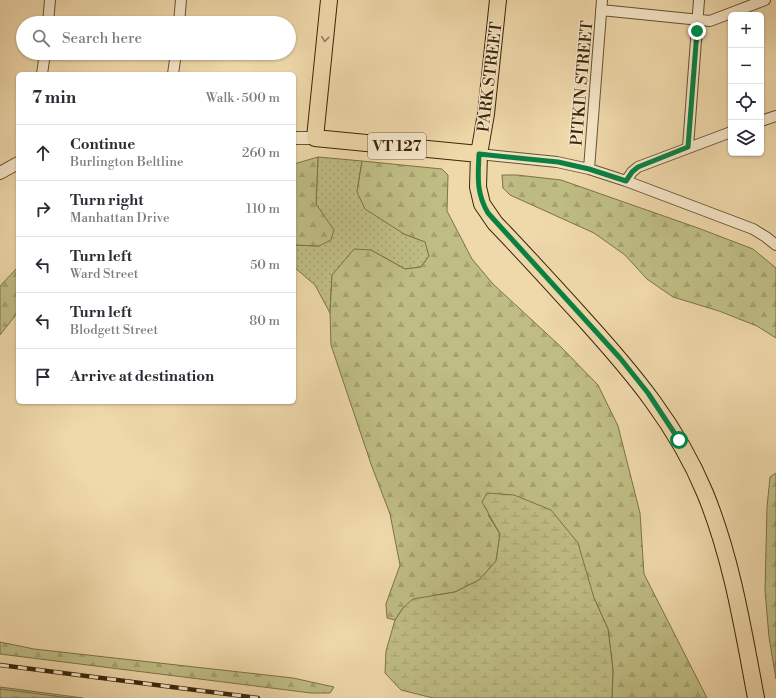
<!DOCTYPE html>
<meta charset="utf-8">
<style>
:root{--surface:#fff;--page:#f2f2f3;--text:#2b2b33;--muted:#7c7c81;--line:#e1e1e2}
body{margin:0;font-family:"Libre Bodoni",serif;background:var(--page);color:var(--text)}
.controls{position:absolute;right:12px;top:12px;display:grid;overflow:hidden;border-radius:6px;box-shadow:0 1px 3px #0004}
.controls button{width:36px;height:36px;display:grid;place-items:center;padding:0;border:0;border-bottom:1px solid var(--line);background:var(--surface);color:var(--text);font:20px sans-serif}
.stop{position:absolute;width:12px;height:12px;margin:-9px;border:3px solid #0b8043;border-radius:50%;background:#fff}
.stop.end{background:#0b8043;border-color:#fff;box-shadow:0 1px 4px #0008}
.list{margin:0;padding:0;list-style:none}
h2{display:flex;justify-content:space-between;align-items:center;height:52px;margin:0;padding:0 16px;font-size:17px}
h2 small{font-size:13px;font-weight:400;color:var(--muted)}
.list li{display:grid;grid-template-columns:26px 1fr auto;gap:12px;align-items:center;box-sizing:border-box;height:56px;padding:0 16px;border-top:1px solid var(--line)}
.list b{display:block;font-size:15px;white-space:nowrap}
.list p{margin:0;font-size:13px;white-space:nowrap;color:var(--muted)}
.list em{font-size:13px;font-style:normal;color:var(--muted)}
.icon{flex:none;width:22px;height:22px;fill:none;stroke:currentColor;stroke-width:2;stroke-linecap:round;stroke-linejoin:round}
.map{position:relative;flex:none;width:776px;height:698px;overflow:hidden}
.search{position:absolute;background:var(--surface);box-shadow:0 1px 3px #0004;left:16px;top:16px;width:280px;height:44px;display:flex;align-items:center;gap:10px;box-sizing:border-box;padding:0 14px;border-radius:22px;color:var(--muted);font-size:15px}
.panel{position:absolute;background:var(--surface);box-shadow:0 1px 3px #0004;left:16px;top:72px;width:280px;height:332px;border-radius:6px}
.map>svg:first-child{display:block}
</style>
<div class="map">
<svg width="776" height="698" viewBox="0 0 776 698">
<defs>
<pattern id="grass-dots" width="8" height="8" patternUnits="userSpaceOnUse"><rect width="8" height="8" fill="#bfbd84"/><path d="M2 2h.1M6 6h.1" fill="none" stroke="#a5a271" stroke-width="1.8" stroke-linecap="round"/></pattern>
<pattern id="forest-firs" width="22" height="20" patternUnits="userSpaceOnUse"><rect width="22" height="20" fill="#bfbd84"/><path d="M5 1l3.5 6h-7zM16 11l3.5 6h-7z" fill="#a5a271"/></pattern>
<pattern id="wetland-marsh" width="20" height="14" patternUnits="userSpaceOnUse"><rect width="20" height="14" fill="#bfbd84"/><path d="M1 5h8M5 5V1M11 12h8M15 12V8" fill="none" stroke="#a5a271"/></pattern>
<pattern id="park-crowns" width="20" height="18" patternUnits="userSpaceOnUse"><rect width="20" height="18" fill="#bfbd84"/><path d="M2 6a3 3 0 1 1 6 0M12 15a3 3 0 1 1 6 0" fill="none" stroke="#a5a271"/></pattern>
</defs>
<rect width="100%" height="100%" fill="#efd8aa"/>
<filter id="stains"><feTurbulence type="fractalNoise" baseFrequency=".005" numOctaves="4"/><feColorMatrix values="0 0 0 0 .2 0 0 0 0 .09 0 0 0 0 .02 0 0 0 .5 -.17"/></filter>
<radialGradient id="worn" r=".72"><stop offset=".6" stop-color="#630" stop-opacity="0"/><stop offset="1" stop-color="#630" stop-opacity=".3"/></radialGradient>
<path fill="url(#grass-dots)" stroke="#7c7248" d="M 318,157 L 362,161 L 357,192 L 404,234 L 426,242 L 429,256 L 421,267 L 405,269 L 371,250 L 332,275 L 330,313 L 315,285 L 294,267 L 294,245 L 319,246 L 316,204 Z"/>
<path fill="url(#forest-firs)" stroke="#7c7248" d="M 318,157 L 316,204 L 334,230 L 331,240 L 319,246 L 294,245 L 294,164 Z
M 362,161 L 442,169 L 448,175 L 447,211 L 472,259 L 493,284 L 560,346 L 598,385 L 618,426 L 640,513 L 644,574 L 707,698 L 612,698 L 613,670 L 608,629 L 594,598 L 488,515 L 500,534 L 496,561 L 479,580 L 455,592 L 436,595 L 403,608 L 395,620 L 387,618 L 386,604 L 400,565 L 390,514 L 371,464 L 331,345 L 330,313 L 332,275 L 354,249 L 371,250 L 405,269 L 421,267 L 429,256 L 425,242 L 404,234 L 365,209 L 357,192 Z
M 502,175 L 517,175 L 561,180 L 698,228 L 753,249 L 776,268 L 776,338 L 757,326 L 719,311 L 673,297 L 647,279 L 625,255 L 594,233 L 510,195 L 503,188 Z
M 18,267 L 18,312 L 0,335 L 0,286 Z
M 776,473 L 776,679 L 769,637 L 765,591 L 767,507 L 770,477 Z
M 0,642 L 34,649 L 293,678 L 334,687 L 330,693 L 311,693 L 0,654 Z"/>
<path fill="url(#wetland-marsh)" stroke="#7c7248" d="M 487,493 L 514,495 L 551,510 L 578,543 L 594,598 L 608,629 L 613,670 L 612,698 L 433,698 L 401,690 L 385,673 L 386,651 L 395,620 L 403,608 L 413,599 L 455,592 L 479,580 L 496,561 L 500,534 L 482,502 Z
M 0,687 L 83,698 L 0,698 Z"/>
<path fill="url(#park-crowns)" stroke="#7c7248" d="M 0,689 L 71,698 L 0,698 Z"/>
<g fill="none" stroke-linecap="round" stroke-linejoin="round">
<defs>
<path id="minor" d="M 601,10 L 710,21 L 765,0
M 48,23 L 50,0
M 179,23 L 181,0
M 42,74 L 45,53
M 173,74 L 176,53
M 761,121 L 776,116
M 688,147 L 699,0
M 479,154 L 557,162 L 589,169 L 626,181 L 753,229 L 766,237 L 776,245
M 589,169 L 602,0
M 626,181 L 632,172 L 638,167 L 731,132"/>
<path id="tertiary" d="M 294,138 L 315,138
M 0,173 L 18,163"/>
<path id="primary" d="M 329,0 L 315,138 L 479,154
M 498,0 L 486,114 L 479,154 L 478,187 L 482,204 L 495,223 C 525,254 554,286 583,318 C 632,372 677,425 705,493 C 732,559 743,629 756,698"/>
</defs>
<use href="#minor" stroke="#665233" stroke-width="12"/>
<use href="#tertiary" stroke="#665233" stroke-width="14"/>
<use href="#primary" stroke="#39260b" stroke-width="18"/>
<use href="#minor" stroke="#f5e6c8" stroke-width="10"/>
<use href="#tertiary" stroke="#f5e6c8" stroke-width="12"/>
<use href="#primary" stroke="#efd8aa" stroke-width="16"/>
<defs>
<path id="rail" d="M 0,665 L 258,698"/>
</defs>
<use href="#rail" stroke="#39260b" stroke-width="4.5"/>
<use href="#rail" stroke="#f5e6c8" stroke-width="3" stroke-dasharray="9" stroke-linecap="butt"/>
</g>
<defs><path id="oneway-chevron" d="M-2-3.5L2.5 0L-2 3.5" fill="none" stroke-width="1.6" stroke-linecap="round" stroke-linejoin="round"/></defs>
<use stroke="#947f5a" href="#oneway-chevron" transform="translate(325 39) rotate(96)"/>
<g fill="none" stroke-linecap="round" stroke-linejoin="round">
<path stroke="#0b8043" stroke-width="5" d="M 679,440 L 648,393 L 620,358 L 488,213 C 476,193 478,176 479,154 L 558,162 L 589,169 L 626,181 L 632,172 L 638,167 L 688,147 L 697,31"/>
</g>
<g text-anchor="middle" stroke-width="3" stroke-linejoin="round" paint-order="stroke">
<rect fill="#f5e6c8" stroke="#716044" stroke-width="1" x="368" y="133" width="58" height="26" rx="3"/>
<g font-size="15" font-weight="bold" fill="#39260b">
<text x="397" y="151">VT 127</text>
</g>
<g font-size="16" fill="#39260b" stroke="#f5e6c8">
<text transform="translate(489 77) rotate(-83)" y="6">PARK STREET</text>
<text transform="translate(581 83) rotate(-85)" y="6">PITKIN STREET</text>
</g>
</g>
<rect width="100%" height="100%" filter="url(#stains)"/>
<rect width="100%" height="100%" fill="url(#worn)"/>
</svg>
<div class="controls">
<button>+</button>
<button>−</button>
<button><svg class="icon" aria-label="locate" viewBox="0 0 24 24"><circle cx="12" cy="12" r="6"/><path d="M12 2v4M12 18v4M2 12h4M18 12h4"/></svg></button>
<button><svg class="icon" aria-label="layers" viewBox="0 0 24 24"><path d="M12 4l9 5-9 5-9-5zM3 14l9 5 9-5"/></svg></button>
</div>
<div class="stop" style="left:679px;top:440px"></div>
<div class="stop end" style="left:697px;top:31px"></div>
<div class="search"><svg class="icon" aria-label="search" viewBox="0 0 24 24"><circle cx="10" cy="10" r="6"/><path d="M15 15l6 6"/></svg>Search here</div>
<section class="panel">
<h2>7 min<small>Walk · 500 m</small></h2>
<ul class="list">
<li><svg class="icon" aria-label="ahead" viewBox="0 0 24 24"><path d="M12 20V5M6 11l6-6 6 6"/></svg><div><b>Continue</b><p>Burlington Beltline</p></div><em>260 m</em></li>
<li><svg class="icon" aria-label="right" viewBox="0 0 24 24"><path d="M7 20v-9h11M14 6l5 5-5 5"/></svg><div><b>Turn right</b><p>Manhattan Drive</p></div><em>110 m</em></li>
<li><svg class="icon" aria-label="left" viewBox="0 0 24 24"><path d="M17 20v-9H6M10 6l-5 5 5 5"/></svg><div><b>Turn left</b><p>Ward Street</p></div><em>50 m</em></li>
<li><svg class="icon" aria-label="left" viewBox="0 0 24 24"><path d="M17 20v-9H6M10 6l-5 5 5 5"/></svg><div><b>Turn left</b><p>Blodgett Street</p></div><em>80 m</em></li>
<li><svg class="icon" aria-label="arrive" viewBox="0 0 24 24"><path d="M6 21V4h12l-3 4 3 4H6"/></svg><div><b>Arrive at destination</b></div></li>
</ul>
</section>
</div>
